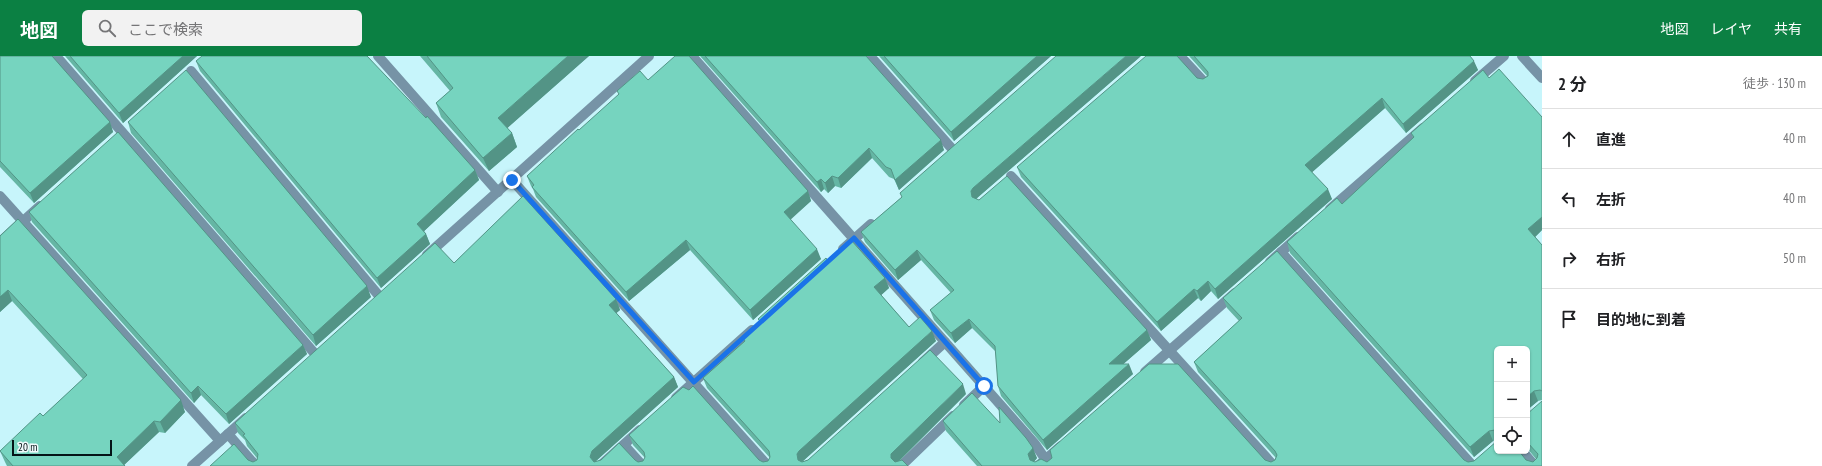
<!DOCTYPE html>
<html lang="ja">
<meta charset="utf-8">
<style>
:root{--surface:#fff;--page:#f2f2f2;--text:#202124;--muted:#757577;--line:#e0e0e0;--accent:#0b8043}
body{margin:0;font-family:"PT Sans Narrow","Noto Sans JP",sans-serif;background:var(--page);color:var(--text)}
.controls{position:absolute;right:12px;bottom:12px;display:grid;overflow:hidden;border-radius:6px;box-shadow:0 1px 3px #0004}
.controls button{width:36px;height:36px;display:grid;place-items:center;padding:0;border:0;border-bottom:1px solid var(--line);background:var(--surface);color:var(--text);font:20px sans-serif}
.scale{position:absolute;left:12px;bottom:10px;width:100px;box-sizing:border-box;padding-left:4px;border:2px solid #041417;border-top:0;font-size:11px;line-height:14px;white-space:nowrap;color:#041417;-webkit-text-stroke:3px #f2fbfc;paint-order:stroke}
.stop{position:absolute;width:12px;height:12px;margin:-9px;border:3px solid #1a73e8;border-radius:50%;background:#fff}
.stop.end{background:#1a73e8;border-color:#fff;box-shadow:0 1px 4px #0008}
.list{margin:0;padding:0;list-style:none}
h2{display:flex;justify-content:space-between;align-items:center;height:52px;margin:0;padding:0 16px;font-size:17px}
h2 small{font-size:13px;font-weight:400;color:var(--muted)}
.list li{display:grid;grid-template-columns:26px 1fr auto;gap:12px;align-items:center;box-sizing:border-box;height:60px;padding:0 16px;border-top:1px solid var(--line)}
.list b{display:block;font-size:15px;white-space:nowrap}
.list em{font-size:13px;font-style:normal;color:var(--muted)}
.icon{flex:none;width:22px;height:22px;fill:none;stroke:currentColor;stroke-width:2;stroke-linecap:round;stroke-linejoin:round}
.map{position:relative;flex:none;width:1542px;height:410px;overflow:hidden}
header{display:flex;align-items:center;gap:24px;box-sizing:border-box;height:56px;padding:0 20px;background:var(--accent);color:#fff}
header strong{font-size:19px}
nav{display:flex;gap:22px;margin-inline-start:auto;font-size:14px}
.search{width:280px;height:36px;background:var(--page);display:flex;align-items:center;gap:10px;box-sizing:border-box;padding:0 14px;border-radius:6px;color:var(--muted);font-size:15px}
main{display:flex}
aside{flex:1;background:var(--surface)}
.map>svg:first-child{display:block}
</style>
<header>
<strong>地図</strong>
<div class="search"><svg class="icon" aria-label="search" viewBox="0 0 24 24"><circle cx="10" cy="10" r="6"/><path d="M15 15l6 6"/></svg>ここで検索</div>
<nav><a>地図</a><a>レイヤ</a><a>共有</a></nav>
</header>
<main>
<div class="map">
<svg width="1542" height="410" viewBox="0 0 1542 410">
<rect width="100%" height="100%" fill="#c7f5fb"/>
<g fill="none" stroke-linecap="round" stroke-linejoin="round">
<path stroke="#7693a6" stroke-width="10" d="M 378,0 L 498,136
M 870,0 L 954,95
M 1180,0 L 1205,27
M 191,15 L 380,241
M 1011,120 L 1274,410
M 512,124 L 768,410
M 0,140 L 220,385
M 0,186 L 40,150
M 1281,196 L 1473,410
M 923,306 L 945,286
M 964,349 L 984,330
M 228,378 L 256,410
M 624,389 L 643,410
M 1522,395 L 1535,410
M 901,410 L 953,360"/>
<path stroke="#7693a6" stroke-width="10" d="M 56,0 L 316,299
M 692,0 L 945,286 L 1035,388 L 1050,410
M 1522,0 L 1542,22
M 1475,25 L 1504,0
M 1330,153 L 1423,72
M 843,193 L 871,168
M 427,199 L 649,0
M 1270,206 L 1298,181
M 1145,316 L 1235,237
M 676,342 L 752,274
M 192,410 L 246,362
M 600,410 L 640,374
M 1038,410 L 1061,390"/>
</g>
<path fill="#65b6a4" d="M 0,0 L 110,66 L 113,76 L 34,147 L 0,111 Z
M 65,0 L 197,0 L 123,67 Z
M 420,0 L 589,0 L 507,72 L 512,77 L 517,91 L 489,115 L 441,61 L 436,47 L 450,35 Z
M 700,0 L 866,0 L 944,94 L 899,134 L 894,123 L 889,121 L 872,102 L 841,132 L 835,130 L 828,137 L 824,133 L 821,136 Z
M 879,0 L 1051,0 L 954,85 Z
M 1141,0 L 976,143 L 1147,274 L 1151,284 L 1123,308 L 1133,318 L 1047,394 L 1001,340 L 998,330 L 996,296 L 972,272 L 955,287 L 934,264 L 930,254 L 951,237 L 921,204 L 898,224 L 865,186 L 861,176 L 902,141 Z
M 1189,0 L 1470,0 L 1478,14 L 1406,77 L 1385,52 L 1312,116 L 1332,143 L 1218,243 L 1211,235 L 1201,245 L 1198,242 L 1161,275 L 1021,121 L 1017,111 L 1197,22 L 1203,23 L 1207,20 Z
M 196,5 L 475,114 L 479,124 L 424,175 L 426,178 L 430,188 L 381,232 L 200,15 Z
M 1489,22 L 1542,61 L 1542,174 L 1535,181 L 1542,189 L 1542,344 L 1538,345 L 1527,354 L 1527,293 L 1497,293 L 1497,384 L 1493,385 L 1474,401 L 1290,197 L 1287,186 L 1342,148 L 1413,82 L 1411,77 Z
M 648,24 L 808,135 L 811,145 L 790,163 L 821,203 L 753,264 L 690,194 L 629,245 L 536,141 L 533,133 L 531,130 L 527,120 Z
M 128,66 L 371,241 L 316,290 L 131,77 Z
M 29,156 L 303,289 L 307,298 L 229,368 L 201,339 L 194,347 L 32,166 Z
M 0,180 L 185,356 L 165,377 L 159,376 L 124,409 L 125,410 L 7,410 L 5,406 L 0,395 L 43,360 L 83,323 L 12,245 L 0,256 Z
M 828,205 L 885,222 L 889,232 L 881,239 L 909,271 L 936,285 L 802,406 L 808,404 L 966,338 L 899,405 L 908,410 L 210,410 L 248,404 L 253,406 L 257,404 L 257,402 L 247,390 L 245,384 L 238,377 L 235,367 L 454,207 L 616,243 L 620,254 L 616,257 L 674,321 L 678,331 L 596,405 L 635,404 L 638,406 L 643,405 L 645,402 L 633,389 L 629,379 L 759,404 L 763,406 L 768,405 L 770,402 L 707,332 L 703,322 L 744,286 L 743,282 L 759,265 L 758,263 Z
M 1223,242 L 1468,406 L 1526,404 L 1533,406 L 1536,403 L 1527,392 L 1527,358 L 1542,410 L 977,410 L 946,375 L 943,365 L 1000,367 L 1037,402 L 1034,406 L 1047,406 L 1052,402 L 1265,404 L 1271,406 L 1275,404 L 1276,402 L 1198,316 L 1194,306 L 1239,265 L 1227,252 Z"/>
<path fill="#539486" d="M 183,0 L 197,0 L 123,67 L 119,57 Z
M 568,0 L 589,0 L 503,76 L 498,62 Z
M 1037,0 L 1051,0 L 954,85 L 951,76 Z
M 1126,0 L 1141,0 L 977,142 L 975,145 L 972,141 L 971,135 L 973,132 Z
M 1474,5 L 1478,14 L 1406,77 L 1403,68 Z
M 1382,42 L 1385,52 L 1309,119 L 1305,109 Z
M 110,66 L 113,76 L 34,147 L 30,137 Z
M 512,77 L 517,91 L 489,115 L 483,102 Z
M 941,84 L 944,94 L 899,134 L 895,124 Z
M 869,92 L 872,102 L 841,132 L 838,122 Z
M 475,114 L 479,124 L 421,178 L 417,168 Z
M 832,120 L 835,130 L 828,137 L 825,127 Z
M 821,123 L 824,133 L 821,136 L 817,126 Z
M 1328,133 L 1332,143 L 1218,243 L 1215,233 Z
M 808,135 L 811,145 L 788,166 L 784,156 Z
M 1542,161 L 1542,174 L 1532,184 L 1528,173 Z
M 426,178 L 430,188 L 381,232 L 377,222 Z
M 686,184 L 690,194 L 629,245 L 626,236 Z
M 817,193 L 821,203 L 753,264 L 750,254 Z
M 917,194 L 921,204 L 898,224 L 895,214 Z
M 885,222 L 889,232 L 878,242 L 874,231 Z
M 1208,225 L 1211,235 L 1201,245 L 1197,235 Z
M 367,230 L 371,241 L 316,290 L 313,279 Z
M 1194,233 L 1198,242 L 1161,275 L 1157,266 Z
M 8,234 L 12,245 L 0,256 L 0,241 Z
M 616,243 L 620,254 L 613,260 L 609,249 Z
M 969,263 L 972,272 L 955,287 L 951,277 Z
M 1147,274 L 1151,284 L 1112,318 L 1109,308 Z
M 932,275 L 936,285 L 803,405 L 801,408 L 798,404 L 797,398 L 799,395 Z
M 303,289 L 307,298 L 229,368 L 226,358 Z
M 1129,308 L 1133,318 L 1047,394 L 1043,384 Z
M 674,321 L 678,331 L 596,405 L 594,410 L 590,401 L 592,395 Z
M 963,328 L 966,338 L 895,409 L 891,402 L 891,398 Z
M 198,330 L 201,339 L 194,347 L 191,337 Z
M 1534,335 L 1538,345 L 1527,354 L 1527,341 Z
M 181,344 L 185,356 L 165,377 L 160,366 Z
M 154,365 L 159,376 L 123,410 L 117,401 Z
M 1489,375 L 1493,385 L 1474,401 L 1470,391 Z
M 1033,392 L 1037,402 L 1032,408 L 1032,410 L 1028,398 Z"/>
<path fill="#76d4bf" stroke="#539486" d="M 0,0 L 52,0 L 110,66 L 30,137 L 0,105 Z
M 70,0 L 183,0 L 119,57 Z
M 202,0 L 367,0 L 426,62 L 427,60 L 475,114 L 417,168 L 426,178 L 377,222 L 196,5 Z
M 427,0 L 568,0 L 498,62 L 512,77 L 483,102 L 436,47 L 453,32 Z
M 675,0 L 689,0 L 808,135 L 784,156 L 817,193 L 750,254 L 686,184 L 626,236 L 532,131 L 534,129 L 527,120 L 578,73 L 579,74 L 619,38 L 617,35 L 640,15 L 648,24 Z
M 705,0 L 866,0 L 941,84 L 895,124 L 891,113 L 886,111 L 869,92 L 838,122 L 832,120 L 825,127 L 821,123 L 817,126 Z
M 884,0 L 1037,0 L 951,76 Z
M 1056,0 L 1126,0 L 973,132 L 971,135 L 972,141 L 979,144 L 1007,120 L 1147,274 L 1109,308 L 1129,308 L 1043,384 L 998,330 L 995,290 L 969,263 L 951,277 L 930,254 L 954,234 L 917,194 L 895,214 L 861,176 L 902,141 L 900,137 Z
M 1146,0 L 1177,0 L 1197,22 L 1203,23 L 1208,20 L 1208,16 L 1194,0 L 1470,0 L 1474,5 L 1403,68 L 1382,42 L 1305,109 L 1328,133 L 1215,233 L 1208,225 L 1197,235 L 1194,233 L 1157,266 L 1017,111 Z
M 1499,13 L 1542,61 L 1542,161 L 1528,173 L 1542,189 L 1542,335 L 1540,334 L 1534,335 L 1527,341 L 1527,293 L 1497,293 L 1497,375 L 1495,374 L 1489,375 L 1470,391 L 1287,186 L 1337,142 L 1342,148 L 1414,81 L 1411,77 L 1483,14 L 1489,22 Z
M 186,14 L 367,230 L 313,279 L 128,66 Z
M 118,76 L 303,289 L 226,358 L 198,330 L 191,337 L 29,156 Z
M 523,140 L 616,243 L 609,249 L 674,321 L 592,395 L 590,401 L 594,406 L 601,404 L 619,387 L 635,404 L 638,406 L 643,405 L 645,401 L 644,396 L 629,379 L 683,331 L 689,334 L 693,330 L 759,404 L 763,406 L 768,405 L 770,401 L 769,395 L 703,322 L 745,285 L 743,282 L 760,265 L 758,263 L 826,202 L 828,205 L 851,184 L 885,222 L 874,231 L 909,271 L 920,261 L 932,275 L 799,395 L 797,398 L 798,404 L 802,406 L 808,404 L 930,294 L 963,328 L 891,398 L 891,402 L 895,406 L 902,404 L 908,410 L 210,410 L 234,388 L 248,404 L 253,406 L 257,404 L 258,398 L 243,379 L 245,378 L 235,367 L 435,187 L 454,207 Z
M 18,163 L 181,344 L 160,366 L 154,365 L 117,401 L 125,410 L 13,410 L 7,403 L 0,395 L 40,357 L 43,360 L 87,319 L 8,234 L 0,241 L 0,180 Z
M 1277,195 L 1464,404 L 1468,406 L 1474,405 L 1497,385 L 1497,395 L 1519,395 L 1526,404 L 1533,406 L 1537,402 L 1538,398 L 1527,386 L 1527,358 L 1542,345 L 1542,410 L 982,410 L 943,365 L 972,337 L 1000,367 L 999,351 L 1026,382 L 1033,392 L 1028,398 L 1030,404 L 1035,406 L 1041,403 L 1047,406 L 1052,402 L 1050,394 L 1149,308 L 1178,308 L 1265,404 L 1271,406 L 1275,404 L 1277,399 L 1275,395 L 1194,306 L 1242,262 L 1223,242 Z"/>
<g fill="none" stroke-linecap="round" stroke-linejoin="round">
<path stroke="#1a73e8" stroke-width="5" d="M 512,124 L 694,326 L 854,182 L 984,330"/>
</g>
</svg>
<div class="controls">
<button>+</button>
<button>−</button>
<button><svg class="icon" aria-label="locate" viewBox="0 0 24 24"><circle cx="12" cy="12" r="6"/><path d="M12 2v4M12 18v4M2 12h4M18 12h4"/></svg></button>
</div>
<div class="scale">20 m</div>
<div class="stop" style="left:984px;top:330px"></div>
<div class="stop end" style="left:512px;top:124px"></div>
</div>
<aside>
<h2>2 分<small>徒歩 · 130 m</small></h2>
<ul class="list">
<li><svg class="icon" aria-label="ahead" viewBox="0 0 24 24"><path d="M12 20V5M6 11l6-6 6 6"/></svg><div><b>直進</b></div><em>40 m</em></li>
<li><svg class="icon" aria-label="left" viewBox="0 0 24 24"><path d="M17 20v-9H6M10 6l-5 5 5 5"/></svg><div><b>左折</b></div><em>40 m</em></li>
<li><svg class="icon" aria-label="right" viewBox="0 0 24 24"><path d="M7 20v-9h11M14 6l5 5-5 5"/></svg><div><b>右折</b></div><em>50 m</em></li>
<li><svg class="icon" aria-label="arrive" viewBox="0 0 24 24"><path d="M6 21V4h12l-3 4 3 4H6"/></svg><div><b>目的地に到着</b></div></li>
</ul>
</aside>
</main>
